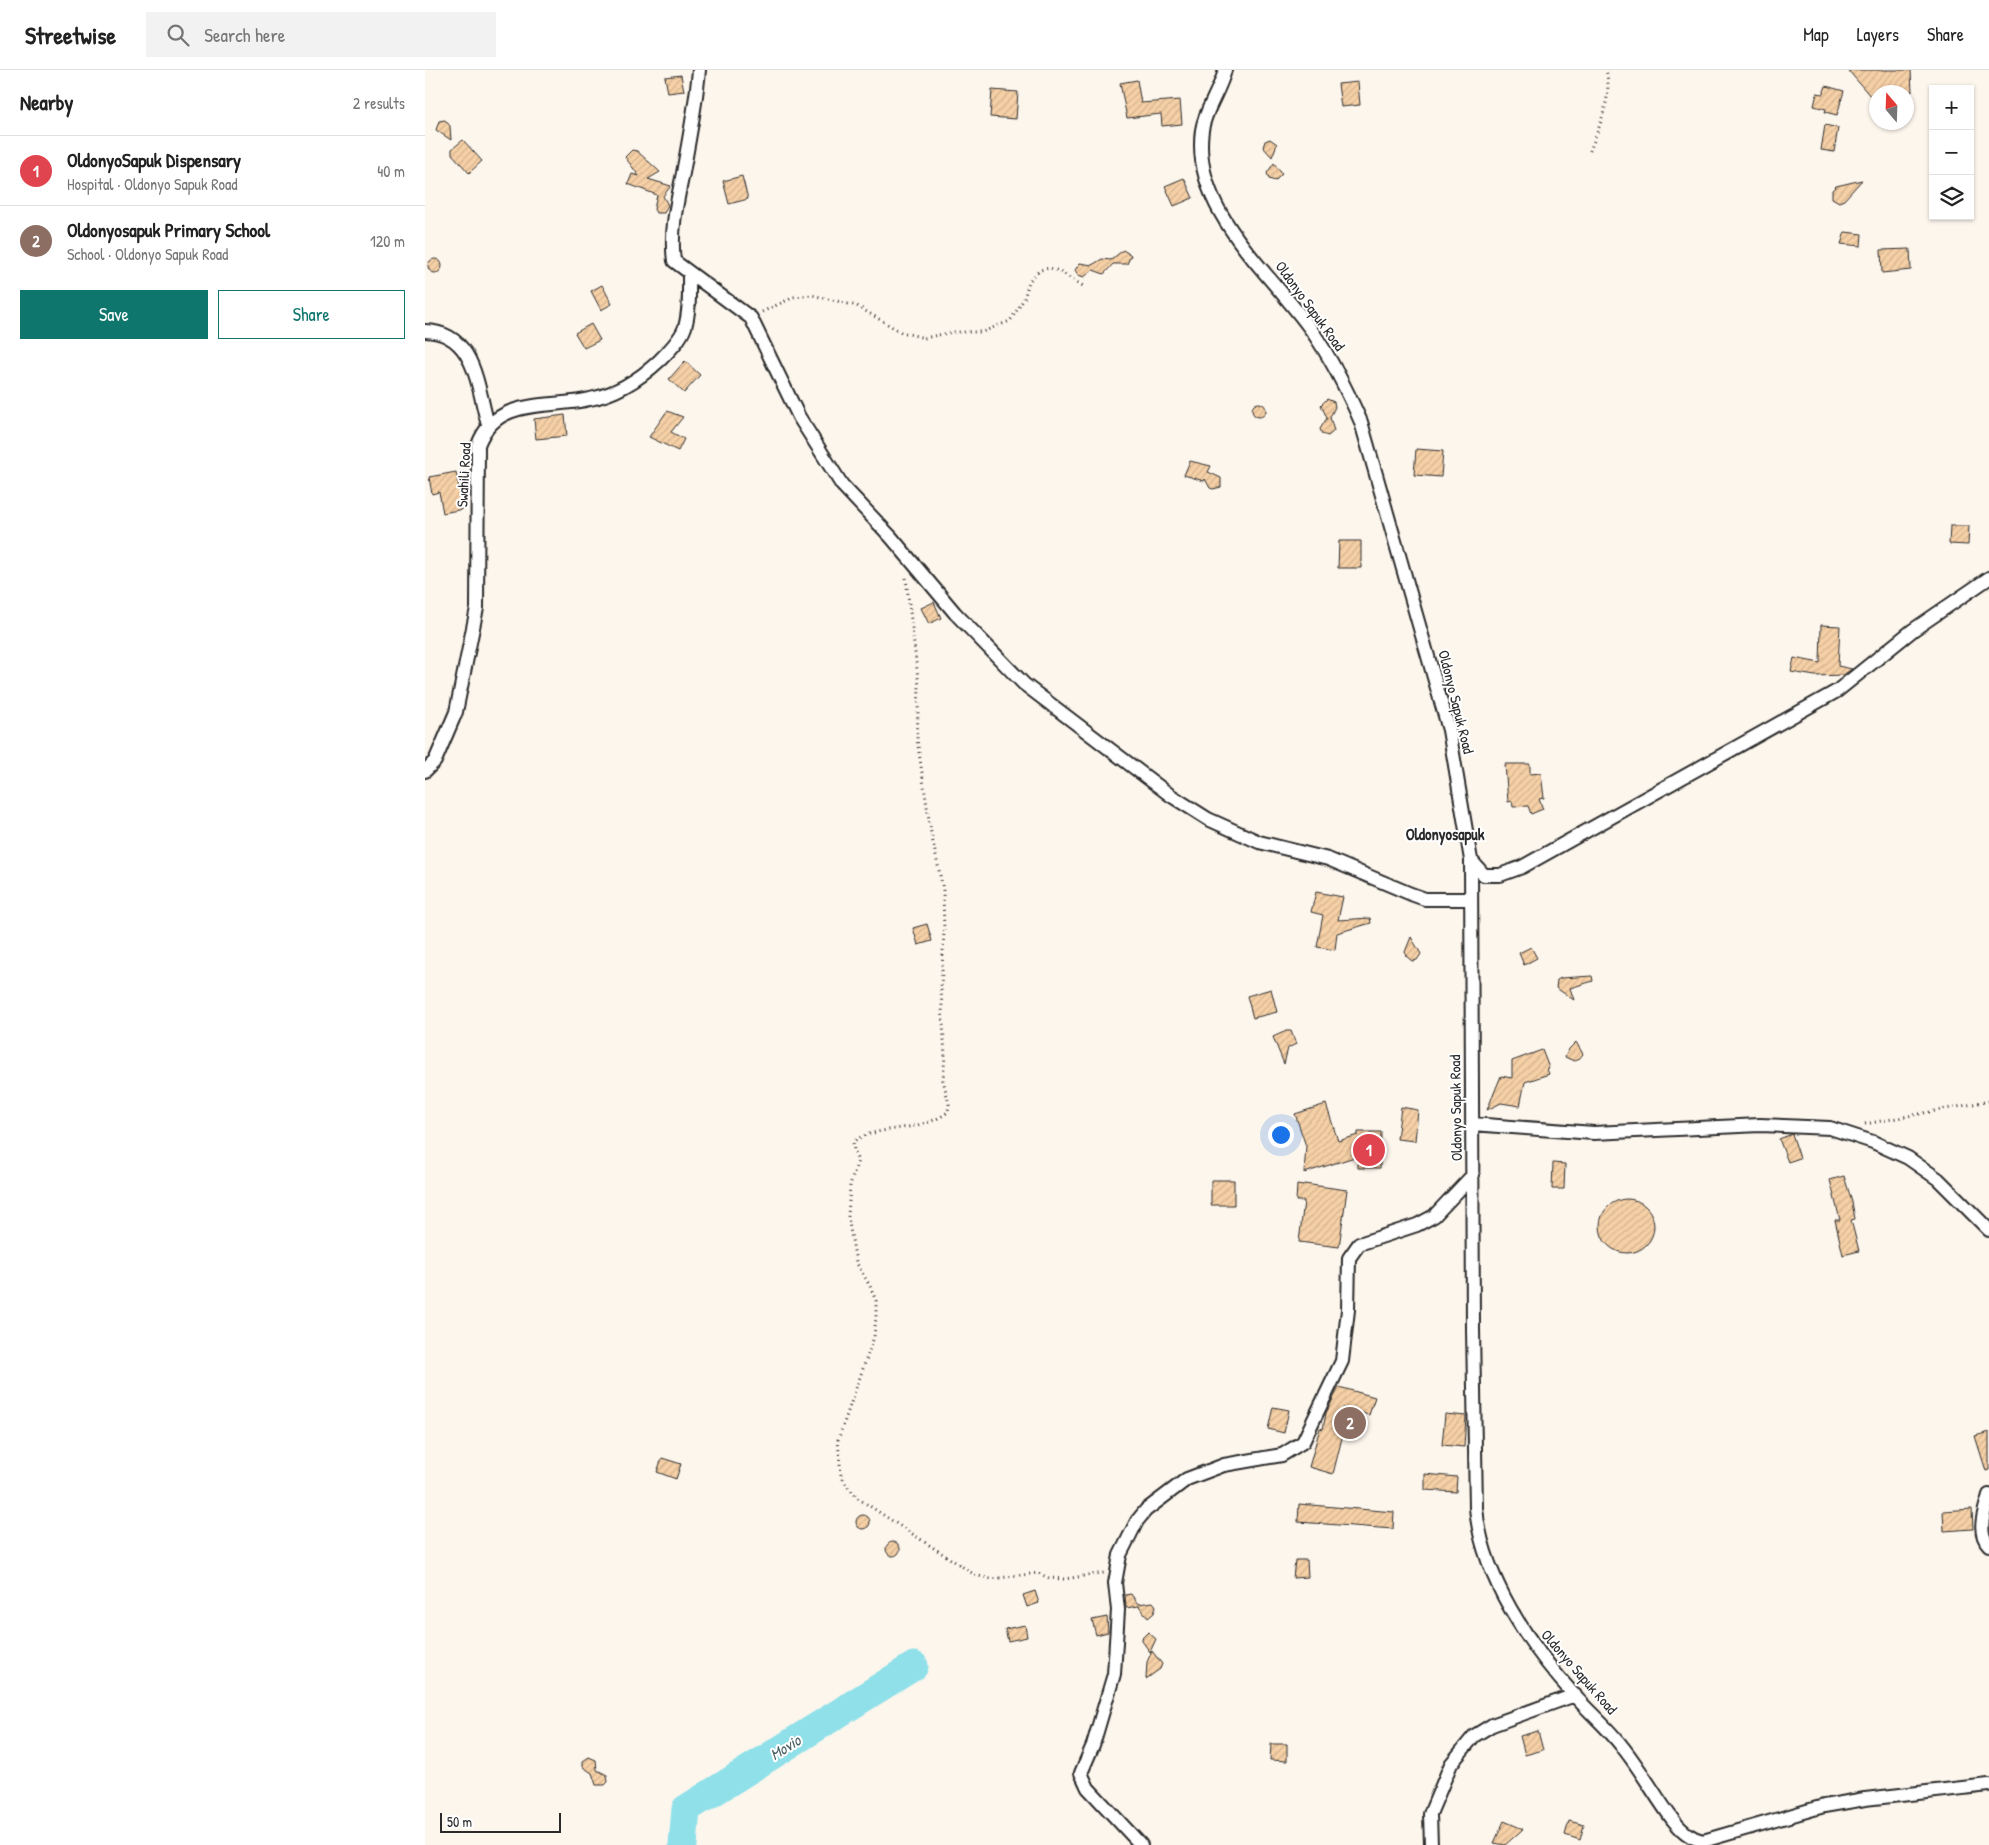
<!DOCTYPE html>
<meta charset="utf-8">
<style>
:root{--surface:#fff;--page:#f2f2f2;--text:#222;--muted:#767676;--line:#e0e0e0;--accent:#0f766e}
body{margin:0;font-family:"Patrick Hand",sans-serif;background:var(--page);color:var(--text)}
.controls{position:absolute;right:15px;top:15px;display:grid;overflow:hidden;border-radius:0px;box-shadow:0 1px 4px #0004}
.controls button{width:45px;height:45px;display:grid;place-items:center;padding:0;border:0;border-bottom:1px solid var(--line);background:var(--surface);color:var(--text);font:25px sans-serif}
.compass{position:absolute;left:1444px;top:15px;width:45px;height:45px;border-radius:50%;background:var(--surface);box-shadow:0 1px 4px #0004;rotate:341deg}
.scale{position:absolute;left:15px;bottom:12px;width:121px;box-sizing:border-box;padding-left:5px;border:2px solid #2b2b2b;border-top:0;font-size:14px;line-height:18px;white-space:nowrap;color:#2b2b2b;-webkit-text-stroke:4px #fff;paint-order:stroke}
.you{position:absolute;left:855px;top:1064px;width:18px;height:18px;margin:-12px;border:4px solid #fff;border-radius:50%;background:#1a73e8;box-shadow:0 0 0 8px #1a73e833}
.badge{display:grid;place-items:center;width:32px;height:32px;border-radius:50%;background:var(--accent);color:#fff;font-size:16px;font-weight:700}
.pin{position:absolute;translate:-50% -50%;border:2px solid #fff;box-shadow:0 1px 5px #0006}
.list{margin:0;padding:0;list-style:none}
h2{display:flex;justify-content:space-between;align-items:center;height:65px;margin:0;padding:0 20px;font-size:21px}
h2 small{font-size:16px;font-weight:400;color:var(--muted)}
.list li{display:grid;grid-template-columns:32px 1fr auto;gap:15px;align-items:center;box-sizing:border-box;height:70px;padding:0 20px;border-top:1px solid var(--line)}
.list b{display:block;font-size:19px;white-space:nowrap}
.list p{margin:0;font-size:16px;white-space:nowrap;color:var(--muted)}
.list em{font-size:16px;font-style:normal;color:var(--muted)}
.actions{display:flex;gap:10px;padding:15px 20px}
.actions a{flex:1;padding:11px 0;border:1px solid var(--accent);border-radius:0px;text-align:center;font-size:18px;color:var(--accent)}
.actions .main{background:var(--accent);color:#fff}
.icon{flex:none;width:28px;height:28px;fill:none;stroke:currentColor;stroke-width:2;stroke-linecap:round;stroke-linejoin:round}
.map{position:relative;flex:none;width:1564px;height:1775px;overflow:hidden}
header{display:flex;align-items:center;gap:30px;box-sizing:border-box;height:70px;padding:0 25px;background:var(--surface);border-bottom:1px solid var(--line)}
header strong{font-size:24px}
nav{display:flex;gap:28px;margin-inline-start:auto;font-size:18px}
.search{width:350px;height:45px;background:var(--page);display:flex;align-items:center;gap:12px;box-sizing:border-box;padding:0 18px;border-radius:0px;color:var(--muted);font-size:19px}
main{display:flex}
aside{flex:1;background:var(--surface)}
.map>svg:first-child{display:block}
</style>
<header>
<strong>Streetwise</strong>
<div class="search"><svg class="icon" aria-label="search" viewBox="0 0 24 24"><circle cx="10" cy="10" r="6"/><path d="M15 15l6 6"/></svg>Search here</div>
<nav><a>Map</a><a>Layers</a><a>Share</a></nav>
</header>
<main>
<aside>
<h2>Nearby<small>2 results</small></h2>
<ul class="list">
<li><span class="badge" style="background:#e0444e">1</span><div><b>OldonyoSapuk Dispensary</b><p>Hospital · Oldonyo Sapuk Road</p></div><em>40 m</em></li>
<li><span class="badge" style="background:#8d6e63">2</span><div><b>Oldonyosapuk Primary School</b><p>School · Oldonyo Sapuk Road</p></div><em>120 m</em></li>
</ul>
<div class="actions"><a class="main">Save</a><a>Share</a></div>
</aside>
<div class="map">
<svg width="1564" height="1775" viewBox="0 0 1564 1775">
<defs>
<pattern id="building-hatch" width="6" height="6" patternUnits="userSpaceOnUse" patternTransform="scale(1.25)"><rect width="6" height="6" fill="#f6d0a6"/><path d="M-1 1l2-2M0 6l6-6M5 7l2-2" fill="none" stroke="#d3b38f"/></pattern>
</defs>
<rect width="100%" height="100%" fill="#fdf6ed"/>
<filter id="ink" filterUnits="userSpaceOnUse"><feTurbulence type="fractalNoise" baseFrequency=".02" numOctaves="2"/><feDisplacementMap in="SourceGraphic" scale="10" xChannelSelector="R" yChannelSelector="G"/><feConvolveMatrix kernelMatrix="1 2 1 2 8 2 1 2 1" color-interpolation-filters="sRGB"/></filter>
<g filter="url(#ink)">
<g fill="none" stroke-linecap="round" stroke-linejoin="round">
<path stroke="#8fe0e9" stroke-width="29" d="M 258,1775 L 261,1739 L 489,1596"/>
</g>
<path fill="url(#building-hatch)" stroke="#2b2b2b" d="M 1423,0 L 1486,0 L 1487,22 L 1452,22 L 1452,34 Z
M 256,5 L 259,21 L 243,23 L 240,7 Z
M 712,10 L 716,33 L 755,30 L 757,54 L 737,56 L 736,44 L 702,48 L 695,13 Z
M 933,12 L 935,35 L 916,37 L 913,14 Z
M 1401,16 L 1419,21 L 1412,45 L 1400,42 L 1401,39 L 1389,36 L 1392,23 L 1398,24 Z
M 567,20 L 593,22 L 591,49 L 565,47 Z
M 20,50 L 25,56 L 26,70 L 11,60 L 14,51 Z
M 1400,55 L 1413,58 L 1409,82 L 1396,80 Z
M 845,69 L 852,74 L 847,87 L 838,77 L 840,71 Z
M 38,70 L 57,91 L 44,103 L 27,84 L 27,79 Z
M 207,80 L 212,81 L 235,102 L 223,109 L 246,116 L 238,126 L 243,135 L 239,143 L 231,143 L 229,139 L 232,125 L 203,114 L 207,104 L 214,106 L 200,87 Z
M 849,93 L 857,104 L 850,111 L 844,109 L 842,103 Z
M 317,106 L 323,129 L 304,134 L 298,111 Z
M 759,108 L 768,128 L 749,136 L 740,116 Z
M 1437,110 L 1419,130 L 1414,132 L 1407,128 L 1407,120 L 1411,116 Z
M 1420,162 L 1437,164 L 1436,176 L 1416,174 Z
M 1485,179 L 1486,200 L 1457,203 L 1456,180 Z
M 698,180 L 706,185 L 702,194 L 688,194 L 679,204 L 668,200 L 659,207 L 653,205 L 650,200 L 655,193 L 667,195 L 677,189 L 686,190 Z
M3 196a7 7 0 1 1 14 0a7 7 0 1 1-14 0Z
M 177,215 L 187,234 L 176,240 L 166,221 Z
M 166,254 L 175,270 L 159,278 L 150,263 Z
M 260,291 L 275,305 L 259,323 L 244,309 Z
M 902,329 L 909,332 L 910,337 L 905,347 L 909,361 L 903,366 L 897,364 L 895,359 L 902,348 L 896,335 Z
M827 340a7 7 0 1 1 14 0a7 7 0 1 1-14 0Z
M 242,341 L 258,347 L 246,362 L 259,369 L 253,381 L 224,367 Z
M 140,345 L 142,366 L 111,369 L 109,349 Z
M 991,379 L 1018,381 L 1016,407 L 989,405 Z
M 765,391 L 786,396 L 783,402 L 796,408 L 796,417 L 788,419 L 785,418 L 780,409 L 779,411 L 759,405 Z
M 31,402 L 38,439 L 18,443 L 14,422 L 7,424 L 4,407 Z
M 1525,456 L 1544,456 L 1543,475 L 1524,474 Z
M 914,471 L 936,471 L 936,498 L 913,498 Z
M 509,532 L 516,548 L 504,554 L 496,538 Z
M 1396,555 L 1415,556 L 1413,596 L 1427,599 L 1418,605 L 1390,606 L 1366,602 L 1369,588 L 1395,593 Z
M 1080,694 L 1105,694 L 1105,704 L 1116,703 L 1119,728 L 1114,729 L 1118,739 L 1106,744 L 1103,736 L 1088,737 L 1087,731 L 1083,732 Z
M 891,822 L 918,827 L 913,850 L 945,848 L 946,853 L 912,863 L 910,880 L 892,877 L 898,845 L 886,842 Z
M 502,854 L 507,871 L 493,875 L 488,858 Z
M 986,867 L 996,884 L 992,890 L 987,891 L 981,886 L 980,882 Z
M 1106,877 L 1112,888 L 1099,895 L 1094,883 Z
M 1167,906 L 1168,911 L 1145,918 L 1149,930 L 1131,918 L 1132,910 L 1136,908 Z
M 846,919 L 852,942 L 828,948 L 822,926 Z
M 861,961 L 866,961 L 871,974 L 863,978 L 859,994 L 848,967 Z
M 1151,972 L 1158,984 L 1153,990 L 1149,991 L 1140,987 L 1144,979 Z
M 1117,980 L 1124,998 L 1122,999 L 1124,1004 L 1100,1012 L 1095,1036 L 1076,1033 L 1062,1040 L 1076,1006 L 1087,1008 L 1087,991 Z
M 901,1034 L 913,1071 L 933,1065 L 933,1062 L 956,1062 L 955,1098 L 933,1098 L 933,1086 L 879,1103 L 881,1076 L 870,1044 Z
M 976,1037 L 993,1040 L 990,1071 L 972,1069 Z
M 1367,1064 L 1375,1088 L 1363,1092 L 1354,1069 Z
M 1128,1093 L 1140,1094 L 1139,1119 L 1127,1119 Z
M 1419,1106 L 1427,1132 L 1430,1149 L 1426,1150 L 1434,1181 L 1418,1185 L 1410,1150 L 1415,1150 L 1405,1110 Z
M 786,1110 L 809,1110 L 809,1135 L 786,1135 Z
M 879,1114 L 922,1120 L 914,1177 L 874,1172 L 879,1131 L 871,1131 L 872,1115 L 878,1116 Z
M1175 1156a27 27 0 1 1 54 0a27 27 0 1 1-54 0Z
M 914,1317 L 950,1327 L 944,1345 L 918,1338 L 914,1363 L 918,1364 L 908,1404 L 884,1397 L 895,1358 L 898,1359 L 901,1343 Z
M 848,1337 L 864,1340 L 859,1363 L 843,1359 Z
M 1020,1344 L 1041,1346 L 1039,1377 L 1017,1375 Z
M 1564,1362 L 1564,1400 L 1561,1401 L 1550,1366 Z
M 237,1388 L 256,1394 L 251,1409 L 232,1402 Z
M 1000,1404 L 1032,1407 L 1031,1422 L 1000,1420 Z
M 874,1434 L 969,1442 L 968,1459 L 873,1452 Z
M 1547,1439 L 1548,1459 L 1519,1461 L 1518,1441 Z
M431 1452a7 7 0 1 1 14 0a7 7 0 1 1-14 0Z
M461 1479a7 7 0 1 1 14 0a7 7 0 1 1-14 0Z
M 870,1490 L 882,1490 L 883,1507 L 868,1508 Z
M 610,1521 L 614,1533 L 602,1537 L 598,1525 Z
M 706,1524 L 713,1534 L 728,1532 L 731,1536 L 729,1543 L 723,1548 L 714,1536 L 701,1538 L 700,1525 Z
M 682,1547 L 683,1562 L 671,1565 L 667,1550 Z
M 600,1555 L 602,1567 L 583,1571 L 580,1559 Z
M 723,1562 L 731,1569 L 725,1582 L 717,1571 L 717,1568 Z
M 727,1581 L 737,1594 L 735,1599 L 721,1609 L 722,1592 Z
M 1113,1661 L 1118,1680 L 1100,1685 L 1095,1666 Z
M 846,1674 L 862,1674 L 862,1691 L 845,1690 Z
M 164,1687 L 171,1690 L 172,1700 L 182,1705 L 183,1712 L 180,1715 L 171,1715 L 167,1703 L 158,1697 L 158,1691 Z
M 1079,1751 L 1098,1759 L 1080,1775 L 1069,1773 Z
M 1144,1751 L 1159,1755 L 1155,1770 L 1140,1765 Z"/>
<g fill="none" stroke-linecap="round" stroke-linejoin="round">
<defs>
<path id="minor" d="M 274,0 C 271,35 264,69 258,103 C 252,132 245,161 249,191 L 326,248 L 374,347 L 417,415 L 466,467 L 530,543 L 599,614 L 745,725 L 783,749 L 834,772 L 903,789 L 986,824 L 1000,829 L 1046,829
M 800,0 C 795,21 780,39 777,60 C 766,141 845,201 887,261 C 907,290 922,320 936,352 L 1024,660 L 1046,790 L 1048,1259 L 1051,1438 C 1057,1507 1104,1575 1149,1625 C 1164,1642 1182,1657 1196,1675 C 1215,1698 1230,1726 1248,1750 C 1257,1761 1265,1768 1278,1771 L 1399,1736 L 1440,1729 L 1564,1715
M 0,261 C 50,262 52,316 63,355
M 0,701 L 10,691 L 31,642 L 52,538 L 53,375 C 71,326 124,339 165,329 C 191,324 216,308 235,290 C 244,281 256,269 260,257 C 265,240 264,221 264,203
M 1046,790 L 1059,805 L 1075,805 L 1097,797 L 1412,621 L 1488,560 L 1564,508
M 1047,1054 L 1169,1063 L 1335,1055 L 1405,1058 L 1448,1072 L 1483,1088 L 1513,1109 L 1564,1160
M 1564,1425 C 1560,1440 1551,1462 1564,1475
M 716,1775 L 663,1718 L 656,1703 L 668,1675 L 689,1604 L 693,1540 L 690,1513 L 695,1485 L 712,1451 L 721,1440 L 762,1409 L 799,1395 L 857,1385 L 878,1372 L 917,1291 L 923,1240 L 924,1188 L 934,1174 L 992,1155 L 1009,1146 L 1048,1105
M 1006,1775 L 1005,1744 L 1026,1694 L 1049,1666 L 1067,1655 L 1150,1625"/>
</defs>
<use href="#minor" stroke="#2b2b2b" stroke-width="16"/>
<path stroke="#2b2b2b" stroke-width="3" stroke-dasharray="1 4" stroke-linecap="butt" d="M 1165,81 C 1174,57 1188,26 1181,0
M 337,242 L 369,227 L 387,225 L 432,236 L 476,262 L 499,268 L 528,262 L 557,262 L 585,251 L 599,229 L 604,211 L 615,200 L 625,198 L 634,201 L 658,216
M 481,508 L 494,616 L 492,669 L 506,763 L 518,819 L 519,861 L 516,920 L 520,986 L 518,1010 L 524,1034 L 523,1042 C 494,1064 451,1054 428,1072 L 429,1081 L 433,1091 L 425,1115 L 423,1147 L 431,1192 L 445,1216 L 451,1231 L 451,1247 L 449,1267 L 413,1370 L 416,1405 L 421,1415 L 434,1429 L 550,1505 L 566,1509 L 613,1503 L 624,1508 L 639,1509 L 679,1503
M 1440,1054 L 1564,1031"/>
<use href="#minor" stroke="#fff" stroke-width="12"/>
</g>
</g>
<g text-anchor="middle" stroke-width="4" stroke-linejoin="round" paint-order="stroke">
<g font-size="15" fill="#2b2b2b" stroke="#fff">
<text transform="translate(885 236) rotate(54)" y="5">Oldonyo Sapuk Road</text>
<text transform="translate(39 405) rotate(-87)" y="5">Swahili Road</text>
<text transform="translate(1031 632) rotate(76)" y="5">Oldonyo Sapuk Road</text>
<text transform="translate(1031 1038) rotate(-91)" y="5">Oldonyo Sapuk Road</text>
<text transform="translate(1154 1602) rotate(49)" y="5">Oldonyo Sapuk Road</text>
</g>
<g font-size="16" font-weight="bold" fill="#2b2b2b" stroke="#fff">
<text x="1020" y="770">Oldonyosapuk</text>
</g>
<g font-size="16" font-style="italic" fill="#496164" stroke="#fff">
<text transform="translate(360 1677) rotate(-32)" y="6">Movio</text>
</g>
</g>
</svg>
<div class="controls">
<button>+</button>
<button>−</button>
<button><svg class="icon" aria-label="layers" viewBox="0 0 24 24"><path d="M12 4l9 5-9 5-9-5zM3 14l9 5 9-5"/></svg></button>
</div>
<svg class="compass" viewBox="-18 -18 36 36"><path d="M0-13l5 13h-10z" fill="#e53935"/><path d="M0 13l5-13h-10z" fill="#767676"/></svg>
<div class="scale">50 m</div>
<div class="you"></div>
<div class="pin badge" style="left:944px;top:1080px;background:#e0444e">1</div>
<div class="pin badge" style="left:925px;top:1353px;background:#8d6e63">2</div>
</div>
</main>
